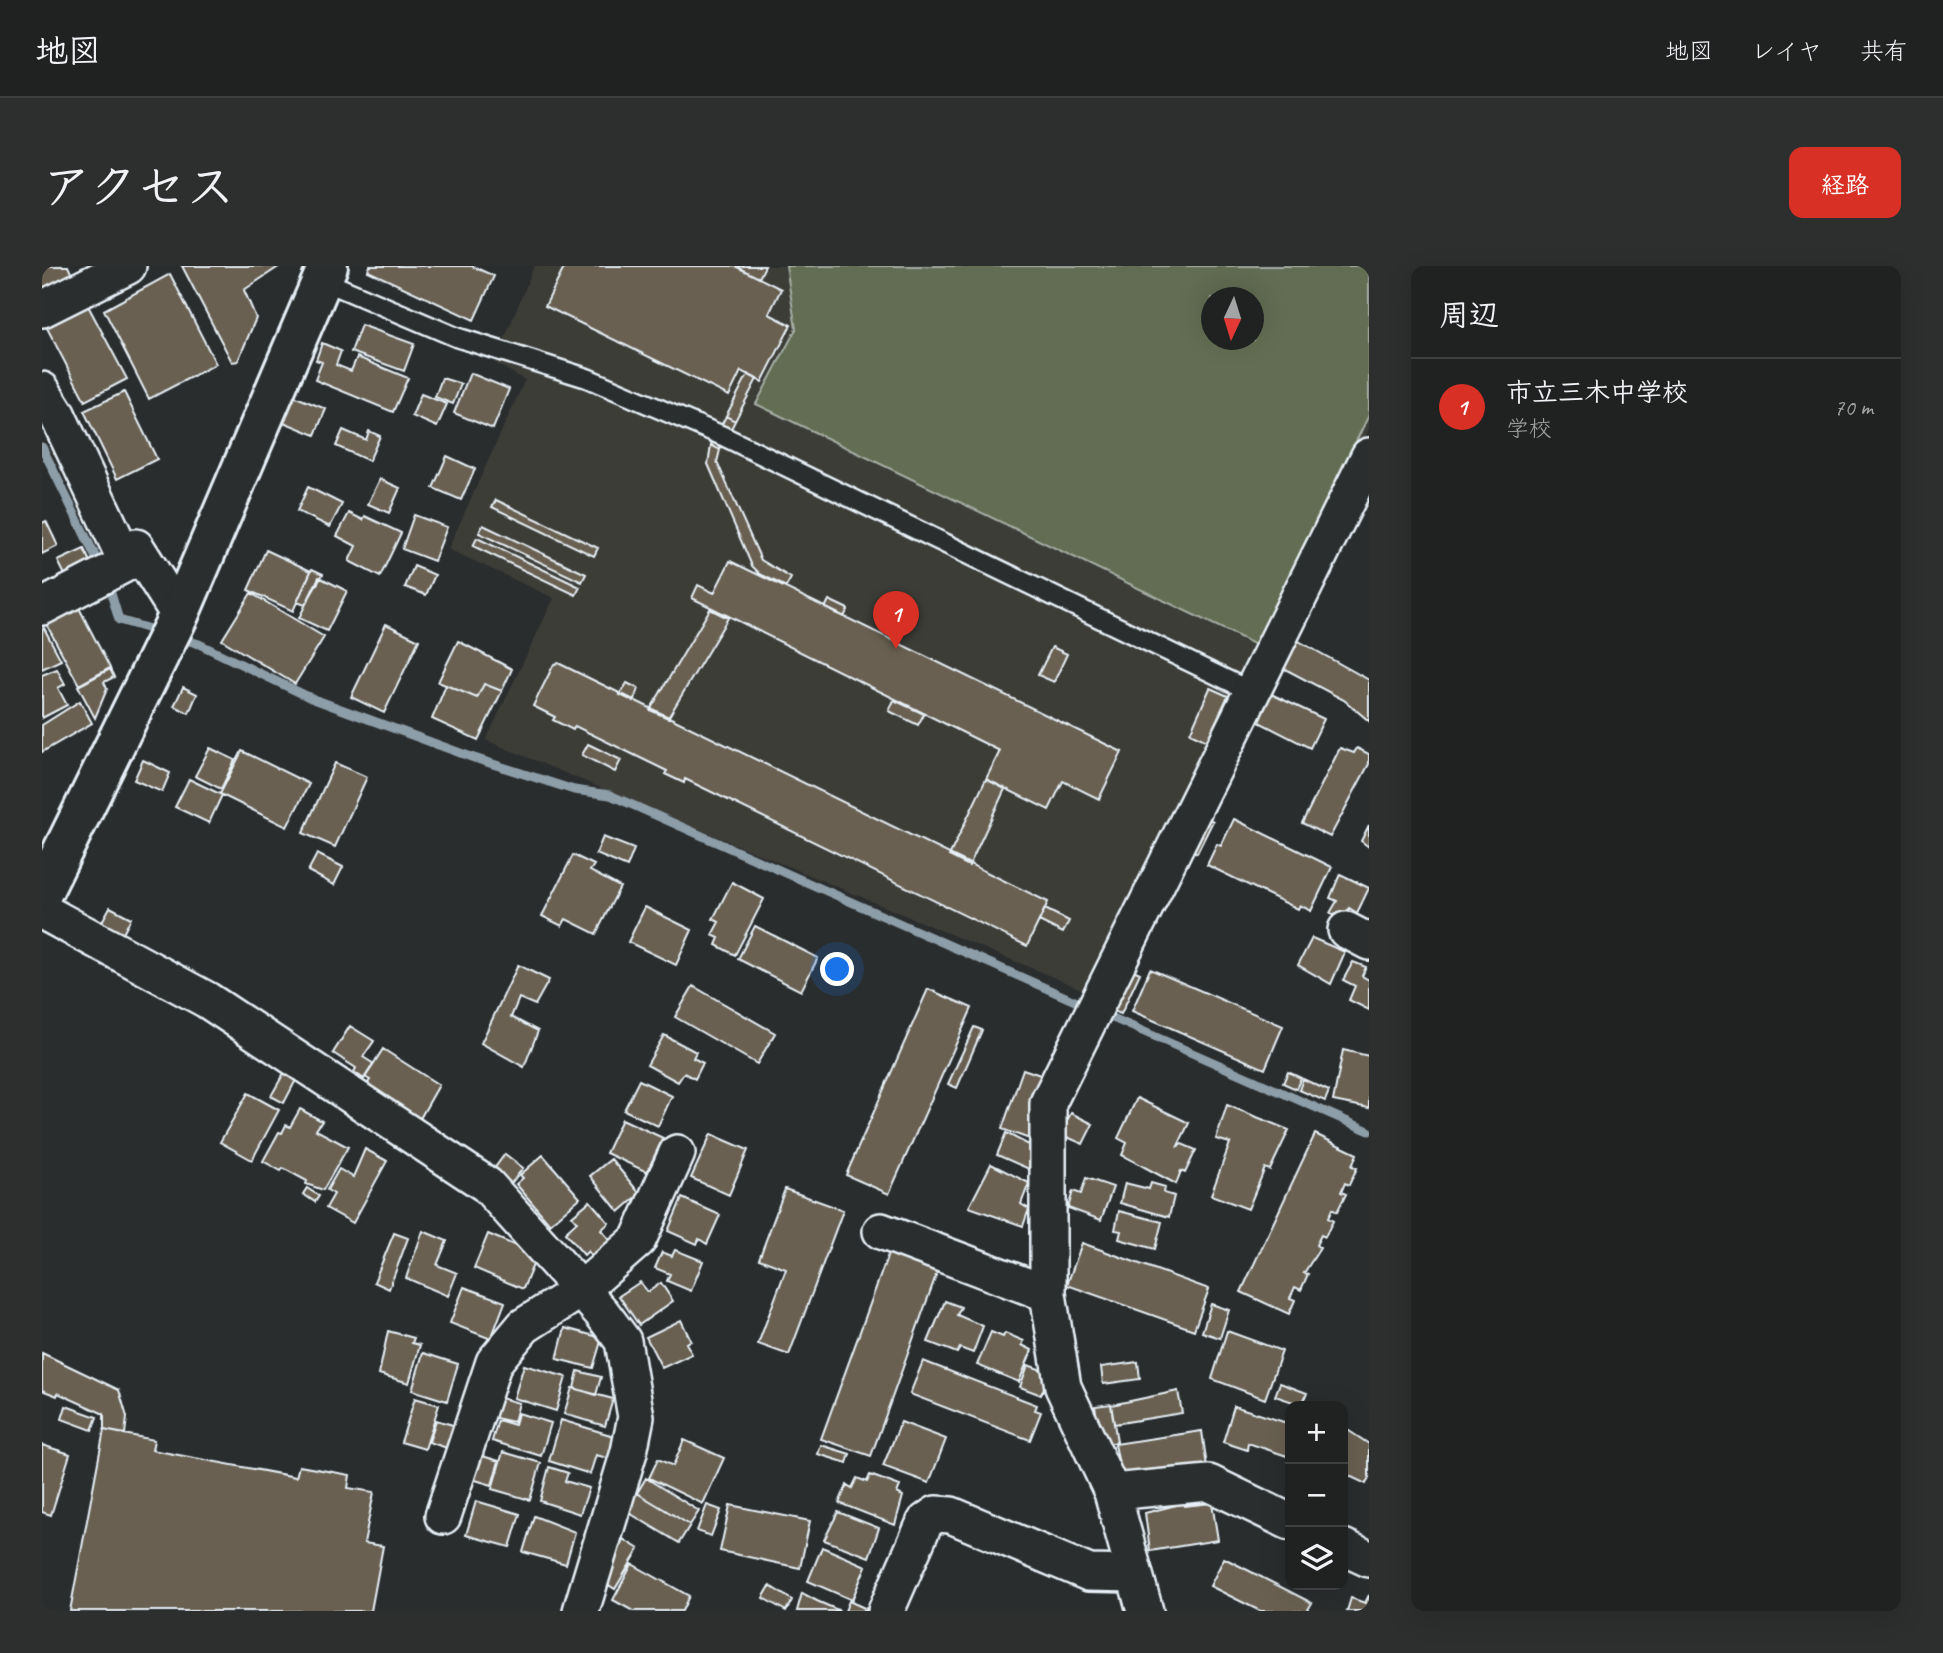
<!DOCTYPE html>
<html lang="ja">
<meta charset="utf-8">
<style>
:root{--surface:#202222;--page:#2d2f2f;--text:#f1f3f6;--muted:#a2a4a5;--line:#3d3f40;--accent:#d93025}
body{margin:0;font-family:Caveat,"Klee One",sans-serif;background:var(--page);color:var(--text)}
.controls{position:absolute;right:21px;bottom:21px;display:grid;overflow:hidden;border-radius:14px;box-shadow:0 7px 28px #0002}
.controls button{width:63px;height:63px;display:grid;place-items:center;padding:0;border:0;border-bottom:2px solid var(--line);background:var(--surface);color:var(--text);font:35px sans-serif}
.compass{position:absolute;left:1159px;top:21px;width:63px;height:63px;border-radius:50%;background:var(--surface);box-shadow:0 7px 28px #0002;rotate:184deg}
.you{position:absolute;left:796px;top:704px;width:24px;height:24px;margin:-18px;border:5px solid #fff;border-radius:50%;background:#1a73e8;box-shadow:0 0 0 10px #1a73e833}
.badge{display:grid;place-items:center;width:46px;height:46px;border-radius:50%;background:var(--accent);color:#fff;font-size:23px;font-weight:700}
.pin{position:absolute;translate:-50% -58px;filter:drop-shadow(0 2px 4px #0008)}
.pin::after{content:'';position:absolute;top:37px;width:24px;height:21px;background:inherit;clip-path:polygon(0 0,100% 0,50% 100%)}
.list{margin:0;padding:0;list-style:none}
h2{display:flex;justify-content:space-between;align-items:center;height:91px;margin:0;padding:0 28px;font-size:30px}
h2 small{font-size:23px;font-weight:400;color:var(--muted)}
.list li{display:grid;grid-template-columns:46px 1fr auto;gap:21px;align-items:center;box-sizing:border-box;height:98px;padding:0 28px;border-top:2px solid var(--line)}
.list b{display:block;font-size:26px;white-space:nowrap}
.list p{margin:0;font-size:23px;white-space:nowrap;color:var(--muted)}
.list em{font-size:23px;font-style:normal;color:var(--muted)}
.icon{flex:none;width:38px;height:38px;fill:none;stroke:currentColor;stroke-width:2;stroke-linecap:round;stroke-linejoin:round}
.map{position:relative;flex:none;width:1327px;height:1345px;overflow:hidden;border-radius:14px}
header{display:flex;align-items:center;gap:42px;box-sizing:border-box;height:98px;padding:0 35px;background:var(--surface);border-bottom:2px solid var(--line)}
header strong{font-size:33px}
nav{display:flex;gap:38px;margin-inline-start:auto;font-size:24px}
.intro{display:flex;align-items:center;justify-content:space-between;box-sizing:border-box;height:168px;padding:0 42px}
h1{margin:0;font-size:49px}
.button{padding:18px 32px;border-radius:14px;background:var(--accent);color:#fff;font-size:24px;font-weight:700}
main{display:flex;gap:42px;padding:0 42px}
aside{flex:1;background:var(--surface);border-radius:14px;box-shadow:0 7px 28px #0002}
.map>svg:first-child{display:block}
</style>
<header>
<strong>地図</strong>
<nav><a>地図</a><a>レイヤ</a><a>共有</a></nav>
</header>
<div class="intro"><h1>アクセス</h1><a class="button">経路</a></div>
<main>
<div class="map">
<svg width="1327" height="1345" viewBox="0 0 1327 1345">
<rect width="100%" height="100%" fill="#2a2d2e"/>
<filter id="ink" filterUnits="userSpaceOnUse"><feTurbulence type="fractalNoise" baseFrequency=".0143" numOctaves="2"/><feDisplacementMap in="SourceGraphic" scale="14" xChannelSelector="R" yChannelSelector="G"/><feConvolveMatrix kernelMatrix="1 2 1 2 8 2 1 2 1" color-interpolation-filters="sRGB"/></filter>
<g filter="url(#ink)">
<path fill="#3d3c38" fill-rule="evenodd" d="M 492,0 L 1327,0 L 1327,163 L 1194,434 L 1044,725 L 444,474 L 512,332 L 406,283 L 483,114 L 453,97 ZM 1170,32 L 1212,32 L 1212,74 L 1170,74 Z"/>
<path fill="#646d53" stroke="#a6afa6" stroke-width="2" fill-rule="evenodd" d="M 744,0 L 1327,0 L 1327,149 L 1214,379 L 714,138 L 754,63 ZM 1170,32 L 1212,32 L 1212,74 L 1170,74 Z"/>
<g fill="none" stroke-linecap="round" stroke-linejoin="round">
<path stroke="#8d9ea9" stroke-width="9" d="M 0,181 L 59,302
M 65,314 L 77,354 L 118,366
M 135,371 L 157,378 L 269,432 L 432,492 L 532,524 L 568,529 L 1044,740
M 1057,746 L 1327,865"/>
</g>
<path fill="#696051" stroke="#e8f1f8" stroke-width="2" d="M 0,0 L 26,0 L 31,11 L 0,27 Z
M 140,0 L 238,0 L 202,24 L 214,52 L 196,95 L 190,96 Z
M 328,0 L 430,0 L 452,10 L 432,54 L 326,5 Z
M 523,0 L 693,0 L 739,23 L 727,48 L 749,59 L 720,116 L 699,105 L 687,130 L 503,40 Z
M 693,0 L 723,0 L 717,12 Z
M 128,8 L 174,98 L 107,133 L 62,44 Z
M 43,34 L 85,113 L 43,135 L 5,62 L 22,52 L 19,47 Z
M 319,59 L 372,78 L 362,105 L 309,86 Z
M 280,77 L 299,85 L 294,99 L 309,105 L 315,91 L 366,112 L 351,146 L 273,114 L 280,96 L 274,94 Z
M 428,107 L 467,123 L 451,163 L 412,147 Z
M 706,108 L 715,113 L 693,155 L 684,150 Z
M 400,112 L 419,118 L 411,138 L 393,131 Z
M 82,126 L 115,193 L 75,213 L 42,145 Z
M 379,128 L 405,138 L 395,161 L 370,150 Z
M 249,129 L 284,143 L 273,169 L 239,155 Z
M 684,150 L 693,155 L 678,184 L 669,179 Z
M 301,164 L 324,174 L 327,165 L 338,170 L 327,195 L 294,180 Z
M 669,179 L 678,184 L 675,196 L 719,294 L 749,312 L 744,321 L 718,308 L 710,300 L 666,198 Z
M 405,190 L 433,203 L 419,234 L 391,222 Z
M 338,213 L 358,222 L 347,247 L 326,238 Z
M 266,221 L 300,238 L 288,261 L 255,245 Z
M 454,234 L 556,282 L 552,290 L 450,241 Z
M 307,247 L 321,254 L 323,250 L 359,267 L 338,311 L 307,295 L 314,280 L 295,270 Z
M 372,249 L 405,261 L 392,295 L 360,283 Z
M 4,255 L 16,280 L 0,288 L 0,257 Z
M 441,259 L 544,308 L 540,316 L 437,267 Z
M 435,272 L 538,321 L 534,329 L 431,280 Z
M 42,283 L 51,302 L 26,315 L 16,295 Z
M 224,284 L 269,305 L 251,345 L 206,324 Z
M 688,295 L 1080,486 L 1057,533 L 1021,515 L 1007,544 L 944,513 L 958,485 L 650,332 L 656,319 L 672,327 Z
M 372,300 L 393,309 L 384,329 L 363,321 Z
M 270,303 L 281,308 L 263,339 L 255,336 Z
M 277,311 L 305,325 L 285,365 L 257,352 Z
M 209,327 L 282,371 L 253,418 L 180,374 Z
M 787,334 L 806,343 L 802,351 L 783,342 Z
M 34,336 L 68,402 L 37,419 L 1,352 Z
M 668,343 L 686,352 L 626,452 L 608,444 Z
M 344,358 L 377,374 L 342,447 L 309,431 Z
M 2,362 L 19,394 L 0,403 L 0,363 Z
M 1253,373 L 1327,414 L 1327,455 L 1302,434 L 1241,402 Z
M 416,375 L 470,403 L 460,425 L 442,418 L 435,432 L 396,416 Z
M 1010,381 L 1025,388 L 1012,416 L 996,409 Z
M 516,397 L 1006,636 L 985,680 L 643,513 L 642,517 L 623,508 L 625,505 L 533,460 L 531,464 L 511,454 L 513,451 L 491,440 L 512,398 Z
M 15,403 L 23,418 L 16,422 L 25,439 L 0,452 L 0,409 Z
M 68,403 L 72,411 L 62,416 L 65,423 L 53,452 L 36,420 Z
M 585,417 L 597,423 L 591,435 L 578,429 Z
M 442,418 L 460,425 L 436,474 L 390,453 L 404,419 L 435,432 Z
M 141,421 L 155,428 L 147,447 L 132,440 Z
M 1168,422 L 1186,430 L 1165,475 L 1148,467 Z
M 1229,428 L 1282,453 L 1268,482 L 1217,456 Z
M 852,434 L 882,448 L 876,459 L 847,445 Z
M 38,435 L 50,457 L 0,486 L 0,459 Z
M 546,478 L 579,494 L 573,506 L 540,489 Z
M 168,482 L 193,494 L 179,523 L 153,510 Z
M 1298,482 L 1312,487 L 1315,482 L 1327,488 L 1327,498 L 1288,571 L 1260,557 Z
M 200,485 L 267,518 L 245,561 L 178,528 Z
M 101,494 L 128,507 L 120,526 L 92,514 Z
M 293,497 L 325,511 L 293,581 L 261,567 Z
M 147,513 L 180,529 L 167,557 L 133,541 Z
M 944,513 L 963,523 L 927,600 L 907,590 Z
M 1163,551 L 1171,555 L 1155,587 L 1147,583 Z
M 1192,553 L 1290,601 L 1269,645 L 1258,639 L 1256,643 L 1165,599 L 1175,578 L 1179,580 Z
M 1327,559 L 1327,581 L 1319,575 Z
M 561,571 L 592,583 L 585,601 L 554,588 Z
M 275,588 L 301,601 L 292,619 L 266,605 Z
M 531,589 L 552,599 L 548,605 L 578,621 L 554,668 L 524,653 L 520,660 L 500,650 Z
M 1298,608 L 1327,622 L 1315,647 L 1307,642 L 1301,653 L 1288,647 L 1295,635 L 1288,632 Z
M 690,616 L 722,633 L 693,689 L 674,679 L 677,672 L 670,669 L 677,656 L 671,653 Z
M 68,641 L 89,652 L 79,672 L 57,661 Z
M 603,641 L 650,664 L 634,699 L 586,676 Z
M 1003,643 L 1027,655 L 1021,667 L 997,655 Z
M 713,660 L 776,692 L 759,725 L 696,693 Z
M 1270,672 L 1303,686 L 1289,718 L 1256,699 Z
M 1311,696 L 1324,701 L 1320,710 L 1327,714 L 1327,744 L 1307,734 L 1313,720 L 1301,714 Z
M 476,699 L 507,714 L 493,739 L 477,732 L 469,751 L 496,765 L 482,801 L 439,777 Z
M 1089,703 L 1098,707 L 1079,748 L 1071,745 Z
M 1108,703 L 1241,760 L 1223,803 L 1090,745 Z
M 651,720 L 733,767 L 715,798 L 633,751 Z
M 886,723 L 930,742 L 847,928 L 804,909 Z
M 308,760 L 332,775 L 321,791 L 332,798 L 322,813 L 312,806 L 314,802 L 291,787 Z
M 932,761 L 940,764 L 915,822 L 906,818 Z
M 622,769 L 654,786 L 651,792 L 661,797 L 653,813 L 642,807 L 636,816 L 605,799 Z
M 341,783 L 397,819 L 376,856 L 323,821 L 328,814 L 323,811 Z
M 1301,784 L 1327,790 L 1327,842 L 1291,835 Z
M 981,803 L 1007,812 L 993,875 L 960,863 Z
M 1246,806 L 1259,812 L 1254,823 L 1241,817 Z
M 242,807 L 254,814 L 242,837 L 229,830 Z
M 1261,813 L 1287,825 L 1283,835 L 1257,824 Z
M 597,814 L 630,830 L 616,860 L 582,844 Z
M 206,827 L 237,844 L 210,894 L 178,876 Z
M 1095,832 L 1147,857 L 1136,880 L 1140,878 L 1154,884 L 1143,907 L 1139,905 L 1134,918 L 1080,889 L 1085,877 L 1076,872 Z
M 1185,839 L 1247,864 L 1228,904 L 1223,902 L 1206,943 L 1169,929 L 1188,877 L 1174,873 Z
M 258,843 L 280,855 L 274,864 L 306,881 L 281,924 L 264,918 L 265,915 L 241,902 L 239,905 L 221,895 L 237,866 L 240,867 L 244,859 L 248,861 Z
M 1029,847 L 1051,858 L 1041,878 L 1018,868 Z
M 580,853 L 621,872 L 605,906 L 564,887 Z
M 964,867 L 993,882 L 987,903 L 955,889 Z
M 669,868 L 706,884 L 687,929 L 649,912 Z
M 1273,868 L 1315,888 L 1310,900 L 1315,902 L 1307,919 L 1303,917 L 1299,926 L 1304,928 L 1295,946 L 1290,943 L 1286,952 L 1291,955 L 1283,971 L 1279,969 L 1274,979 L 1278,982 L 1262,1007 L 1266,1008 L 1259,1024 L 1253,1021 L 1248,1032 L 1253,1034 L 1247,1048 L 1199,1026 Z
M 323,883 L 345,895 L 311,957 L 284,942 L 292,928 L 285,924 L 297,903 L 311,911 Z
M 463,888 L 481,902 L 467,920 L 449,907 Z
M 501,889 L 538,932 L 508,958 L 474,918 L 481,912 L 478,909 Z
M 569,893 L 598,928 L 577,946 L 548,910 Z
M 949,898 L 987,917 L 979,938 L 987,943 L 981,960 L 927,941 Z
M 1044,912 L 1071,921 L 1059,954 L 1026,942 L 1031,925 L 1039,928 Z
M 1083,917 L 1107,923 L 1109,917 L 1123,921 L 1122,927 L 1132,930 L 1127,951 L 1078,937 Z
M 265,922 L 277,930 L 273,936 L 261,928 Z
M 743,923 L 801,944 L 747,1089 L 716,1078 L 744,1003 L 717,993 Z
M 640,932 L 678,949 L 665,978 L 657,973 L 655,978 L 626,965 Z
M 548,935 L 567,957 L 559,964 L 568,974 L 550,991 L 546,985 L 542,989 L 523,967 L 535,956 L 530,950 Z
M 1077,945 L 1120,956 L 1113,983 L 1077,973 L 1079,965 L 1073,964 Z
M 381,965 L 405,975 L 395,999 L 415,1007 L 406,1030 L 364,1012 Z
M 352,967 L 366,972 L 347,1023 L 332,1016 Z
M 446,968 L 495,989 L 481,1023 L 432,1002 Z
M 1040,977 L 1167,1023 L 1152,1064 L 1025,1019 Z
M 848,983 L 897,1001 L 829,1190 L 779,1173 Z
M 633,984 L 661,995 L 649,1025 L 625,1015 L 628,1008 L 613,1002 L 620,986 L 630,990 Z
M 598,1016 L 606,1026 L 619,1017 L 631,1035 L 597,1059 L 577,1030 Z
M 422,1021 L 463,1036 L 449,1073 L 408,1057 Z
M 903,1035 L 919,1041 L 915,1049 L 941,1060 L 931,1087 L 918,1082 L 915,1087 L 886,1076 Z
M 1169,1038 L 1187,1044 L 1178,1072 L 1160,1066 Z
M 639,1054 L 649,1075 L 644,1077 L 650,1088 L 620,1102 L 604,1071 Z
M 523,1062 L 560,1072 L 551,1102 L 515,1093 Z
M 346,1065 L 372,1072 L 370,1077 L 378,1079 L 367,1117 L 337,1108 Z
M 1185,1065 L 1240,1085 L 1223,1133 L 1170,1113 Z
M 949,1066 L 961,1071 L 963,1067 L 982,1075 L 980,1079 L 990,1084 L 977,1116 L 935,1099 Z
M 0,1087 L 77,1124 L 85,1151 L 83,1168 L 62,1164 L 62,1148 L 16,1127 L 15,1130 L 0,1124 Z
M 381,1087 L 416,1098 L 405,1135 L 370,1124 Z
M 881,1095 L 995,1139 L 993,1144 L 999,1146 L 988,1174 L 868,1128 Z
M 1096,1096 L 1098,1113 L 1061,1118 L 1059,1101 Z
M 482,1099 L 524,1111 L 514,1145 L 472,1132 Z
M 986,1099 L 1008,1107 L 999,1129 L 978,1121 Z
M 536,1105 L 559,1111 L 554,1129 L 532,1122 Z
M 1238,1117 L 1265,1127 L 1260,1139 L 1233,1130 Z
M 530,1122 L 571,1133 L 563,1160 L 522,1148 Z
M 1136,1125 L 1140,1147 L 1072,1158 L 1069,1139 Z
M 455,1131 L 477,1137 L 472,1156 L 449,1151 Z
M 373,1132 L 397,1139 L 383,1183 L 359,1176 Z
M 1069,1138 L 1075,1176 L 1059,1179 L 1053,1140 Z
M 24,1140 L 55,1151 L 50,1164 L 20,1153 Z
M 1192,1140 L 1248,1158 L 1248,1191 L 1206,1177 L 1205,1184 L 1181,1176 Z
M 476,1147 L 509,1157 L 499,1190 L 450,1175 L 456,1154 L 473,1159 Z
M 394,1154 L 414,1160 L 408,1183 L 387,1176 Z
M 519,1154 L 575,1171 L 569,1193 L 554,1189 L 548,1208 L 507,1195 Z
M 859,1156 L 904,1173 L 887,1217 L 841,1200 Z
M 1301,1161 L 1327,1178 L 1327,1211 L 1324,1218 L 1301,1207 Z
M 62,1164 L 112,1174 L 110,1184 L 254,1211 L 257,1200 L 308,1209 L 306,1222 L 332,1226 L 322,1277 L 341,1280 L 329,1345 L 28,1345 Z
M 1160,1165 L 1165,1201 L 1080,1214 L 1073,1178 Z
M 642,1174 L 682,1192 L 661,1238 L 607,1212 L 616,1193 L 631,1200 Z
M 0,1179 L 28,1188 L 9,1249 L 0,1246 Z
M 779,1179 L 808,1188 L 805,1197 L 776,1188 Z
M 461,1186 L 499,1197 L 488,1234 L 450,1223 Z
M 437,1189 L 457,1195 L 450,1219 L 430,1213 Z
M 507,1201 L 526,1207 L 523,1215 L 547,1222 L 538,1248 L 498,1235 Z
M 828,1209 L 858,1220 L 855,1227 L 861,1230 L 853,1259 L 797,1237 L 805,1219 L 810,1222 L 815,1212 L 825,1216 Z
M 604,1212 L 657,1245 L 648,1259 L 595,1227 Z
M 595,1227 L 648,1259 L 637,1277 L 584,1245 Z
M 434,1235 L 478,1248 L 468,1281 L 424,1269 Z
M 1142,1237 L 1143,1240 L 1170,1237 L 1176,1274 L 1108,1285 L 1103,1247 Z
M 665,1239 L 679,1244 L 669,1270 L 655,1265 Z
M 688,1239 L 768,1255 L 758,1302 L 678,1285 Z
M 796,1246 L 837,1262 L 827,1291 L 782,1274 Z
M 492,1250 L 533,1266 L 524,1298 L 481,1286 Z
M 581,1273 L 597,1283 L 573,1323 L 562,1316 L 566,1300 Z
M 780,1281 L 824,1300 L 810,1334 L 766,1315 Z
M 1182,1292 L 1270,1337 L 1265,1345 L 1218,1345 L 1168,1320 Z
M 590,1298 L 647,1330 L 640,1345 L 591,1345 L 571,1334 Z
M 728,1320 L 750,1334 L 744,1345 L 721,1332 Z
M 760,1327 L 775,1335 L 798,1345 L 755,1345 Z
M 1327,1329 L 1327,1345 L 1305,1345 L 1309,1332 L 1323,1337 Z
M 807,1335 L 829,1345 L 803,1345 Z"/>
<g fill="none" stroke-linecap="round" stroke-linejoin="round">
<defs>
<path id="service" d="M 280,14 L 414,71 L 545,112 L 681,170 L 1210,426"/>
<path id="minor" d="M 0,43 L 86,0
M 0,124 L 15,148 L 85,297
M 0,341 L 85,297 L 94,281 L 137,349
M 0,645 L 165,734 L 445,919 L 560,1047 L 581,1075 L 594,1151 L 587,1186 L 539,1345
M 1304,664 L 1327,676
M 839,965 L 1006,1028
M 1070,1226 L 1167,1217 L 1248,1256
M 401,1250 L 452,1096 L 482,1060 L 540,1023 L 596,974 L 635,887
M 1301,1281 L 1327,1293
M 844,1345 L 883,1256 L 894,1248 L 909,1249 L 1047,1307 L 1093,1308
M 1103,1345 L 1070,1226 L 1021,1121 L 1006,1028 L 1006,837 L 1327,190"/>
<path id="tertiary" d="M 0,627 L 137,349 L 286,0"/>
</defs>
<use href="#service" stroke="#e8f1f8" stroke-width="23"/>
<use href="#minor" stroke="#e8f1f8" stroke-width="40"/>
<use href="#tertiary" stroke="#e8f1f8" stroke-width="44"/>
<use href="#service" stroke="#2a2d2e" stroke-width="18"/>
<use href="#minor" stroke="#2a2d2e" stroke-width="35"/>
<use href="#tertiary" stroke="#2a2d2e" stroke-width="38"/>
</g>
</g>
</svg>
<div class="controls">
<button>+</button>
<button>−</button>
<button><svg class="icon" aria-label="layers" viewBox="0 0 24 24"><path d="M12 4l9 5-9 5-9-5zM3 14l9 5 9-5"/></svg></button>
</div>
<svg class="compass" viewBox="-18 -18 36 36"><path d="M0-13l5 13h-10z" fill="#e53935"/><path d="M0 13l5-13h-10z" fill="#a2a4a5"/></svg>
<div class="you"></div>
<div class="pin badge" style="left:854px;top:383px">1</div>
</div>
<aside>
<h2>周辺<small></small></h2>
<ul class="list">
<li><span class="badge">1</span><div><b>市立三木中学校</b><p>学校</p></div><em>70 m</em></li>
</ul>
</aside>
</main>
